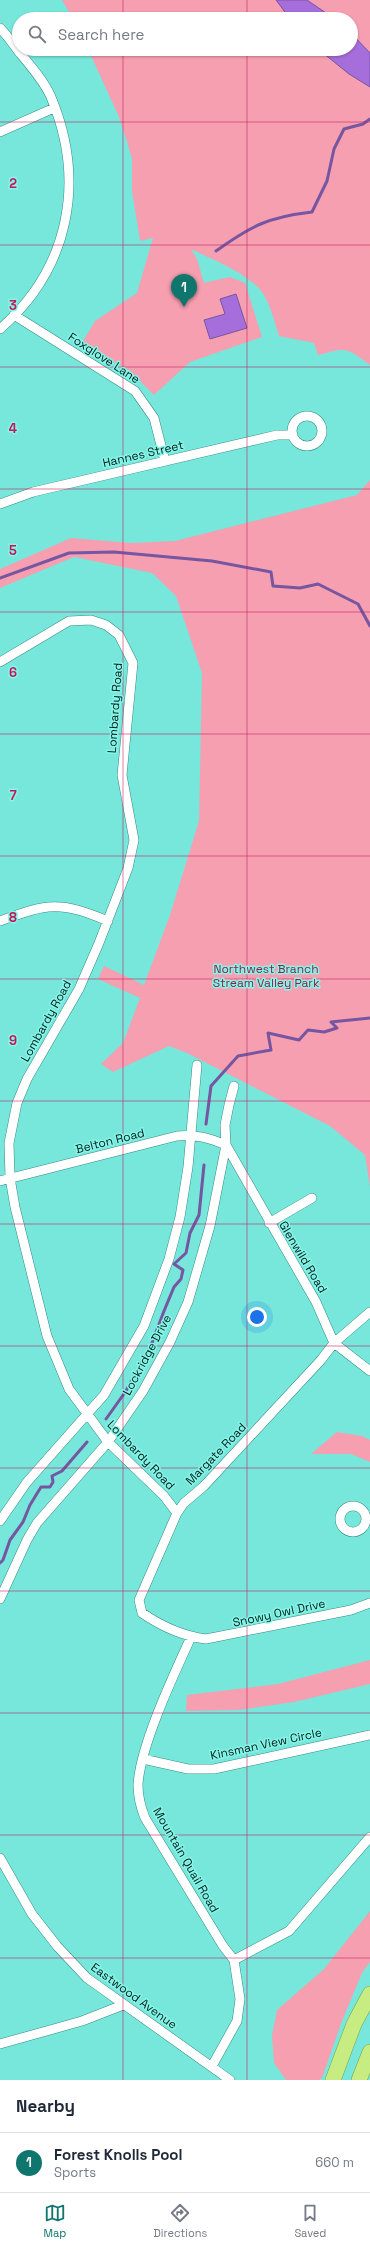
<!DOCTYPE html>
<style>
:root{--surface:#fff;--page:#f6f6f7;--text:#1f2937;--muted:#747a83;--line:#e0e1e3;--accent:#0f766e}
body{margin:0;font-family:"Space Grotesk",sans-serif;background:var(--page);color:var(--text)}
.you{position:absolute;left:257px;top:1317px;width:14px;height:14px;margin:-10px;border:3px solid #fff;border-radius:50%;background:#1a73e8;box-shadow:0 0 0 6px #1a73e833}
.badge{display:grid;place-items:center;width:26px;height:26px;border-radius:50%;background:var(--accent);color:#fff;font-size:13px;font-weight:700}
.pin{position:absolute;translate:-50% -33px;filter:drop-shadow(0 1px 2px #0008)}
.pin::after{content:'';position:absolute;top:21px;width:14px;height:12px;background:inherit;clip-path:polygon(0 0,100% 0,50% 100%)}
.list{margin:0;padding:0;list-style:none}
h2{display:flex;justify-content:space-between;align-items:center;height:52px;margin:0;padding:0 16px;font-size:17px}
h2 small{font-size:13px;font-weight:400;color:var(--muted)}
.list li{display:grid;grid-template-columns:26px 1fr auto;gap:12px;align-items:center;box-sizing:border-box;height:60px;padding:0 16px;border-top:1px solid var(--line)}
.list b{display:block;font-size:15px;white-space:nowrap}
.list p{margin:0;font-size:13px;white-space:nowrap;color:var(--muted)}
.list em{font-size:13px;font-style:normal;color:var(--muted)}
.icon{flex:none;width:22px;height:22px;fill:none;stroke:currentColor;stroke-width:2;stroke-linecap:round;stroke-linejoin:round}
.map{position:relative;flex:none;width:370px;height:2080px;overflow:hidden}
.search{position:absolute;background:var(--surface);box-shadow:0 1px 3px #0004;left:12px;right:12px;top:12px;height:44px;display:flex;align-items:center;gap:10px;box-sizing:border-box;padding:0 14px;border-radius:22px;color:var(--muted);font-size:15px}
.sheet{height:112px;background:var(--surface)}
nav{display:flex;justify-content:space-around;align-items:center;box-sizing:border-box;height:56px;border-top:1px solid var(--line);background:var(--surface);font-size:11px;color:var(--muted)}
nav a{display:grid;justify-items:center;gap:2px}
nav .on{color:var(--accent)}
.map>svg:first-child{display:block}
</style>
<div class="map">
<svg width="370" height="2080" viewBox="0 0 370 2080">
<rect width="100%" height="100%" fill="#77e7db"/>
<path fill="#f69fb1" d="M 62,0 L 370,0 L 370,365 C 346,347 347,347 318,355 L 314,343 L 279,336 C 275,323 271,307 264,295 C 251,274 213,260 191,249 L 197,259 L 204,283 L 230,277 L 245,283 L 262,337 L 190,362 L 154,395 L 131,372 L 82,343 L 95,321 L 137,293 L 153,238 L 140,241 L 132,191 L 132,159 L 128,145 L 119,117 L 88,49 L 351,49 L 351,19 L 73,19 Z
M 370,480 L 370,1187 L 365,1155 L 330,1126 L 187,1053 L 169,1046 L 113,1072 L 101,1064 L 123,1043 L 140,998 L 98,979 L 104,966 L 144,985 L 170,915 L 199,821 L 202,673 L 176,596 L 152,573 L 74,557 L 0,588 L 0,569 L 71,538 L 131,543 L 175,541 L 357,495 Z
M 337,1432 L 362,1436 L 370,1440 L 370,1462 L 351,1454 L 311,1454 Z
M 370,1660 L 370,1684 L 294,1702 L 238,1710 L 186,1711 L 187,1695 L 278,1684 Z
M 370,1911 L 370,1962 L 362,1973 L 342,2021 L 322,2078 L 319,2080 L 286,2080 L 274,2063 L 272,2035 L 277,2010 L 324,1969 Z"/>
<path fill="#a66edb" stroke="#7656a1" d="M 276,0 L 307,0 L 335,19 L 290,19 Z
M 351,33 L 370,53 L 370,87 L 349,74 L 318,49 L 351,49 Z
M 236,294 L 247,328 L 210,339 L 204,320 L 225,314 L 220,299 Z"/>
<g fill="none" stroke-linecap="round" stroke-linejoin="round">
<path stroke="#7656a1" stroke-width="3" d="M 216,251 C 251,226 268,217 312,212 L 327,181 L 334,149 L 344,129 L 363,124 L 370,119
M 0,578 L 69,553 L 114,552 L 212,561 L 271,572 L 273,586 L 300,588 L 318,584 L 358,604 L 370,626
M 206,1124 L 211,1086 L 238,1056 L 271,1050 L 268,1033 L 299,1040 L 308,1030 L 324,1032 L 337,1028 L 331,1022 L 370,1018
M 106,1419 L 126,1391 L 152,1343 L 164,1311 L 174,1287 L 181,1279 L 183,1270 L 174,1264 L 186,1253 L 190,1233 L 199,1215 L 204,1165
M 0,1563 L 3,1560 L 10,1540 L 23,1522 L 30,1505 L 41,1487 L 50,1487 L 53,1482 L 52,1476 L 62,1471 L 87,1442"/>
<defs>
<path id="minor" d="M 0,28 C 7,35 13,44 19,52 C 30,65 44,81 51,97 C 86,181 70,268 0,329
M 0,132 L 54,108
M 14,315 L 135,391 L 154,418 L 165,461
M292 431a15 15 0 1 1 30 0a15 15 0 1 1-30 0Z
M 0,504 L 33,492 L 277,435 L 293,435
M 0,662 L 69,621 L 91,620 L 106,625 L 119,635 L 133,663 L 122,775 L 134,840 L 128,868 L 99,943 L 79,989 L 27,1079 L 17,1103 L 9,1143 L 10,1178 L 15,1207 L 47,1336 L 69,1389 L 108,1442 L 164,1496 L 177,1513
M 0,921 C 48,903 60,901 108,921
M 226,1145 L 316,1302 L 334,1343 L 370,1371
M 0,1181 L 177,1136 C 196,1134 209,1138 226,1145
M 269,1223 L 312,1198
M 370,1312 L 334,1343 L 321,1360 L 204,1486 L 184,1503 L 177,1513 L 139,1600 L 142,1613 C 161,1626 183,1636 206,1639 L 351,1610 L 370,1603
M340 1519a13 13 0 1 1 26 0a13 13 0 1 1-26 0Z
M 0,1521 L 27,1482 L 104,1395 L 144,1326 L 169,1259 L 180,1217 L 188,1167 L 197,1065
M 0,1599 L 27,1540 L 37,1523 L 108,1442 L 143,1391 L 170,1342 L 188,1302 L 210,1226 L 226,1145 L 225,1125 L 229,1105 L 234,1086
M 191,1637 C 174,1674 140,1746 138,1785 C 138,1795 141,1808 145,1818 L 223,1946 L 234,1960 L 240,1999 L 237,2021 L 212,2066
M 143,1759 L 188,1769 L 214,1769 L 370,1735
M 0,1858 L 32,1914 L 57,1946 L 87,1978 L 230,2080
M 234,1960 L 289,1931 L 370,1837
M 0,2044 L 82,2021 L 123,2005"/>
<path id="trunk" d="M 333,2080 L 354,2024 L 370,1994
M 359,2080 L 370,2052"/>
</defs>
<use href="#minor" stroke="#358c84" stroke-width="10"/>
<use href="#trunk" stroke="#79a14a" stroke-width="16"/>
<use href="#minor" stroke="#fff" stroke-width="9"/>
<use href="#trunk" stroke="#c6ec82" stroke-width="15"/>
</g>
<path fill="none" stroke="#c2185b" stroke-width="1" stroke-opacity="0.55" d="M 123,0 L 123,19M 247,0 L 247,19M 123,49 L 123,2080M 247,49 L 247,2080M 0,122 L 370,122M 0,245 L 370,245M 0,367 L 370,367M 0,489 L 370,489M 0,612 L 370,612M 0,734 L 370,734M 0,856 L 370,856M 0,979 L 370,979M 0,1101 L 370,1101M 0,1224 L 370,1224M 0,1346 L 370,1346M 0,1468 L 370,1468M 0,1591 L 370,1591M 0,1713 L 370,1713M 0,1835 L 370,1835M 0,1958 L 370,1958"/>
<g text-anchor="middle" stroke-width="3" stroke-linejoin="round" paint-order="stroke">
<g font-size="12" fill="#051e1b" stroke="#85f5e8">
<text transform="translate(104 358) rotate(33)" y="4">Foxglove Lane</text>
<text transform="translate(143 454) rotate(-13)" y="4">Hannes Street</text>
<text transform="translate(115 708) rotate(-86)" y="4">Lombardy Road</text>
<text transform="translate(46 1021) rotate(-61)" y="4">Lombardy Road</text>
<text transform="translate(110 1141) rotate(-14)" y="4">Belton Road</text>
<text transform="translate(303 1257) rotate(59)" y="4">Glenwild Road</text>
<text transform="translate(147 1355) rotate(-62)" y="4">Lockridge Drive</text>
<text transform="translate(216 1454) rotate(-46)" y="4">Margate Road</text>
<text transform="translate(141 1455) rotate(46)" y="4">Lombardy Road</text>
<text transform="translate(279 1613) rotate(-12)" y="4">Snowy Owl Drive</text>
<text transform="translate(266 1744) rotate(-12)" y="4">Kinsman View Circle</text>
<text transform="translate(186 1860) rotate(60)" y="4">Mountain Quail Road</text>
<text transform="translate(134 1996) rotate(36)" y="4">Eastwood Avenue</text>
</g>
<g font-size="12" fill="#941d46" stroke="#85f5e8">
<text x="266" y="973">Northwest Branch<tspan x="266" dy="14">Stream Valley Park</tspan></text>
</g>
</g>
<g font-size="13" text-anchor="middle" font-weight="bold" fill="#c2185b" stroke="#85f5e8" stroke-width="3" stroke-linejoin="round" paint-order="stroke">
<text x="13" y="188">2</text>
<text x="13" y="310">3</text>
<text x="13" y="433">4</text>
<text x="13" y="555">5</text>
<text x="13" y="677">6</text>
<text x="13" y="800">7</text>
<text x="13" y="922">8</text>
<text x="13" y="1045">9</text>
</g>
</svg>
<div class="you"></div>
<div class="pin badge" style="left:184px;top:307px">1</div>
<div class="search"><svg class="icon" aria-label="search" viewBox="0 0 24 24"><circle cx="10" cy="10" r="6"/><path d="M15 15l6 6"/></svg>Search here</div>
</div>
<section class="sheet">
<h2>Nearby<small></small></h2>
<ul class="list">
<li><span class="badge">1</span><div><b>Forest Knolls Pool</b><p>Sports</p></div><em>660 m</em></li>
</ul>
</section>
<nav>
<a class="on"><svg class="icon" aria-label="map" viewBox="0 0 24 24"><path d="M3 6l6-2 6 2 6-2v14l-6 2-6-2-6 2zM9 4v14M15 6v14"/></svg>Map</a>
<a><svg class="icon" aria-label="directions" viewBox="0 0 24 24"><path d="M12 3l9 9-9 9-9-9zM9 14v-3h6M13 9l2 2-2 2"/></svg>Directions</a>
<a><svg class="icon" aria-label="saved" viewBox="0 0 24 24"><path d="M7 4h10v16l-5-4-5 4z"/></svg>Saved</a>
</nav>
